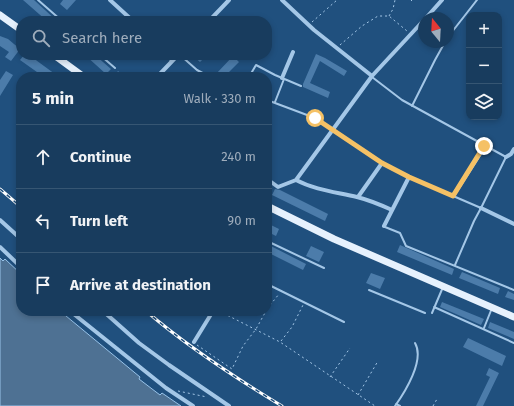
<!DOCTYPE html>
<meta charset="utf-8">
<style>
:root{--surface:#183c5e;--page:#254767;--text:#f1f3f6;--muted:#9fadbc;--line:#365673}
body{margin:0;font-family:"Fira Sans",sans-serif;background:var(--page);color:var(--text)}
.controls{position:absolute;right:12px;top:12px;display:grid;overflow:hidden;border-radius:8px;box-shadow:0 2px 6px #0003}
.controls button{width:36px;height:36px;display:grid;place-items:center;padding:0;border:0;border-bottom:1px solid var(--line);background:var(--surface);color:var(--text);font:20px sans-serif}
.compass{position:absolute;left:418px;top:12px;width:36px;height:36px;border-radius:50%;background:var(--surface);box-shadow:0 2px 6px #0003;rotate:342deg}
.stop{position:absolute;width:12px;height:12px;margin:-9px;border:3px solid #f5c165;border-radius:50%;background:#fff}
.stop.end{background:#f5c165;border-color:#fff;box-shadow:0 1px 4px #0008}
.list{margin:0;padding:0;list-style:none}
h2{display:flex;justify-content:space-between;align-items:center;height:52px;margin:0;padding:0 16px;font-size:17px}
h2 small{font-size:13px;font-weight:400;color:var(--muted)}
.list li{display:grid;grid-template-columns:26px 1fr auto;gap:12px;align-items:center;box-sizing:border-box;height:64px;padding:0 16px;border-top:1px solid var(--line)}
.list b{display:block;font-size:15px;white-space:nowrap}
.list em{font-size:13px;font-style:normal;color:var(--muted)}
.icon{flex:none;width:22px;height:22px;fill:none;stroke:currentColor;stroke-width:2;stroke-linecap:round;stroke-linejoin:round}
.map{position:relative;flex:none;width:514px;height:406px;overflow:hidden}
.search{position:absolute;background:var(--surface);box-shadow:0 2px 6px #0003;left:16px;top:16px;width:256px;height:44px;display:flex;align-items:center;gap:10px;box-sizing:border-box;padding:0 14px;border-radius:16px;color:var(--muted);font-size:15px}
.panel{position:absolute;background:var(--surface);box-shadow:0 2px 6px #0003;left:16px;top:72px;width:256px;height:244px;border-radius:16px}
.map>svg:first-child{display:block}
</style>
<div class="map">
<svg width="514" height="406" viewBox="0 0 514 406">
<rect width="100%" height="100%" fill="#20507e"/>
<path fill="#4e7193" stroke="#98c3e9" d="M 0,258 L 3,261 L 5,259 L 21,274 L 21,311 L 60,311 L 140,377 L 139,379 L 160,395 L 162,393 L 181,406 L 0,406 Z"/>
<path fill="#4c7caa" d="M 23,0 L 34,0 L 57,21 L 47,21 Z
M 63,0 L 76,0 L 67,10 L 60,4 Z
M 0,36 L 8,39 L 20,49 L 11,61 L 5,57 L 9,52 L 0,46 Z
M 316,54 L 325,58 L 347,71 L 344,76 L 320,61 L 310,83 L 330,92 L 328,98 L 303,87 L 303,84 Z
M 24,55 L 29,55 L 59,77 L 44,77 L 20,60 Z
M 85,55 L 95,55 L 111,69 L 106,74 Z
M 192,55 L 207,55 L 200,62 Z
M 233,56 L 239,62 L 224,77 L 219,77 L 216,74 Z
M 6,71 L 13,75 L 0,96 L 0,80 Z
M 118,71 L 126,77 L 113,77 Z
M 275,189 L 280,190 L 328,214 L 325,221 L 272,195 Z
M 267,223 L 279,229 L 276,236 L 270,233 L 268,239 Z
M 267,244 L 306,264 L 303,270 L 267,252 Z
M 400,245 L 454,269 L 452,275 L 397,252 Z
M 311,246 L 324,252 L 319,262 L 306,256 Z
M 462,272 L 500,288 L 498,294 L 459,278 Z
M 371,273 L 385,278 L 380,289 L 366,283 Z
M 508,291 L 514,294 L 514,300 L 505,297 Z
M 442,302 L 484,319 L 481,325 L 440,307 Z
M 490,322 L 514,332 L 514,339 L 488,328 Z
M 468,338 L 506,356 L 502,366 L 463,347 Z
M 489,368 L 499,373 L 483,406 L 476,406 L 490,377 L 486,375 Z"/>
<g fill="none" stroke-linecap="round" stroke-linejoin="round">
<path stroke="#a4c7e7" stroke-width="1" stroke-dasharray="2 3" stroke-linecap="butt" d="M 411,1 L 412,0
M 389,16 L 393,9 L 395,0
M 312,22 L 337,0
M 340,45 L 362,26 L 378,16 L 389,16 L 407,31
M 267,309 L 279,294
M 203,311 L 207,312
M 219,311 L 280,342 L 375,406
M 281,341 L 292,327 L 303,305
M 197,345 L 232,369 L 243,346 L 256,329 L 266,311
M 330,377 L 350,348
M 178,391 L 207,397
M 358,395 L 378,361
M 433,406 L 437,399"/>
<path stroke="#a4c7e7" stroke-width="2" d="M 38,0 L 62,21
M 122,21 L 126,16
M 448,37 L 477,0
M 100,55 L 115,68
M 180,55 L 197,70 L 210,77
M 249,77 L 256,65 L 275,75 L 301,86
M 267,100 L 315,118 L 382,163 L 409,177 L 481,208 L 506,157 L 402,100 L 372,77
M 275,102 L 284,79
M 412,106 L 435,60 L 445,42
M 385,227 L 400,233 L 406,246 L 514,290
M 267,241 L 324,268
M 455,265 L 474,221 L 481,208
M 267,284 L 344,322
M 369,290 L 425,313
M 434,307 L 514,343
M 432,313 L 443,287
M 484,328 L 492,308
M 396,404 L 400,406
M 395,406 C 405,392 425,360 415,343"/>
<path stroke="#a4c7e7" stroke-width="4" d="M 110,0 L 133,21
M 282,0 L 314,30 L 372,76
M 426,18 L 442,0
M 209,21 L 229,0
M 167,55 L 172,60
M 157,77 L 178,55
M 282,78 L 293,52
M 506,157 L 511,154 L 514,149
M 267,179 L 278,187 L 296,180 L 372,76 L 424,20
M 296,180 C 315,190 336,192 357,197 C 369,200 381,205 392,210
M 453,196 L 485,146
M 358,197 L 382,163
M 481,208 L 514,224
M 0,220 L 21,239
M 384,226 L 409,177
M 0,247 L 21,267
M 70,311 L 166,388 L 193,406
M 103,311 L 139,343 L 169,365 L 229,406
M 194,342 L 213,311"/>
<path stroke="#e6f1fd" stroke-width="7" d="M 0,15 L 21,30
M 54,55 L 84,77
M 267,206 L 334,239 L 514,317"/>
<defs>
<path id="rail" d="M 0,189 L 21,207
M 146,311 C 188,347 234,377 282,406"/>
</defs>
<use href="#rail" stroke="#fff" stroke-width="3"/>
<use href="#rail" stroke="#20507e" stroke-width="1.5" stroke-dasharray="4.5" stroke-linecap="butt"/>
</g>
<g fill="none" stroke-linecap="round" stroke-linejoin="round">
<path stroke="#f5c165" stroke-width="5" d="M 315,118 L 382,163 L 409,177 L 453,196 L 484,146"/>
</g>
</svg>
<div class="controls">
<button>+</button>
<button>−</button>
<button><svg class="icon" aria-label="layers" viewBox="0 0 24 24"><path d="M12 4l9 5-9 5-9-5zM3 14l9 5 9-5"/></svg></button>
</div>
<svg class="compass" viewBox="-18 -18 36 36"><path d="M0-13l5 13h-10z" fill="#e53935"/><path d="M0 13l5-13h-10z" fill="#9fadbc"/></svg>
<div class="stop" style="left:315px;top:118px"></div>
<div class="stop end" style="left:484px;top:146px"></div>
<div class="search"><svg class="icon" aria-label="search" viewBox="0 0 24 24"><circle cx="10" cy="10" r="6"/><path d="M15 15l6 6"/></svg>Search here</div>
<section class="panel">
<h2>5 min<small>Walk · 330 m</small></h2>
<ul class="list">
<li><svg class="icon" aria-label="ahead" viewBox="0 0 24 24"><path d="M12 20V5M6 11l6-6 6 6"/></svg><div><b>Continue</b></div><em>240 m</em></li>
<li><svg class="icon" aria-label="left" viewBox="0 0 24 24"><path d="M17 20v-9H6M10 6l-5 5 5 5"/></svg><div><b>Turn left</b></div><em>90 m</em></li>
<li><svg class="icon" aria-label="arrive" viewBox="0 0 24 24"><path d="M6 21V4h12l-3 4 3 4H6"/></svg><div><b>Arrive at destination</b></div></li>
</ul>
</section>
</div>
